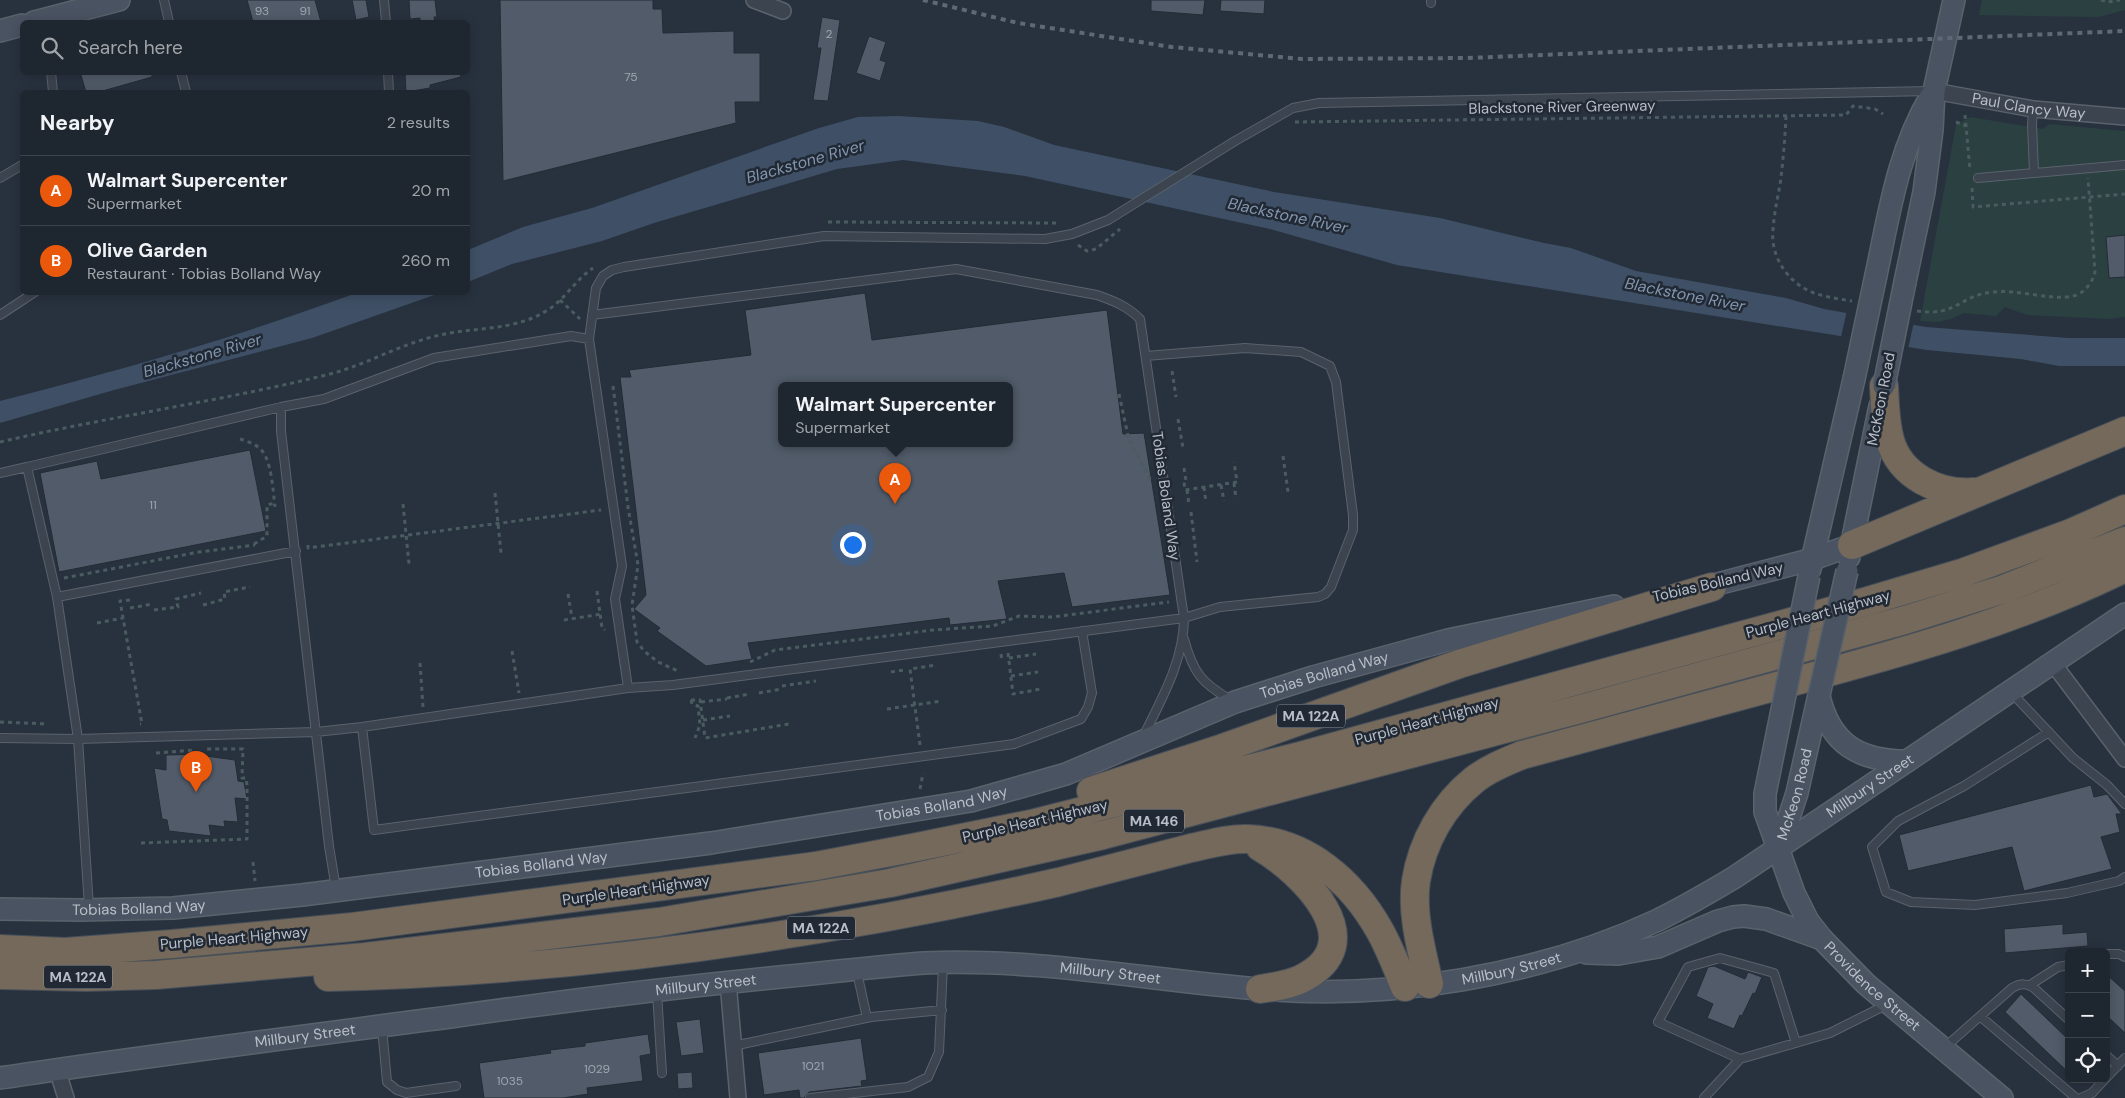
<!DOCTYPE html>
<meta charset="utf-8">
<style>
:root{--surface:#1e262f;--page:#2b323b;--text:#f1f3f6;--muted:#a1a5aa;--line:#3c434b;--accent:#ea580c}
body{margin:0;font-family:"DM Sans",sans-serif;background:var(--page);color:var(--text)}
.controls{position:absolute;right:15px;bottom:15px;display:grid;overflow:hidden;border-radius:8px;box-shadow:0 2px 12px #0003}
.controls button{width:45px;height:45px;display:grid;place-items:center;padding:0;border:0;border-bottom:1px solid var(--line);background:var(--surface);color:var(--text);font:25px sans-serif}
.you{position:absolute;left:852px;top:544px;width:18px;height:18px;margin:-12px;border:4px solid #fff;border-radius:50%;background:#1a73e8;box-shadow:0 0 0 8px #1a73e833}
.badge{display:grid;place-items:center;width:32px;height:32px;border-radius:50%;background:var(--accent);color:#fff;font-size:16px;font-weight:700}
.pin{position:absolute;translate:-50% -41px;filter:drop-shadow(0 1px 2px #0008)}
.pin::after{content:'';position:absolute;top:26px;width:18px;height:15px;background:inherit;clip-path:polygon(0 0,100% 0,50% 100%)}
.popup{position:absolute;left:778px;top:382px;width:235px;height:65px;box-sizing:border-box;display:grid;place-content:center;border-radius:8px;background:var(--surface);filter:drop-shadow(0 1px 4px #0005);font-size:16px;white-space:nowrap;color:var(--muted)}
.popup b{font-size:19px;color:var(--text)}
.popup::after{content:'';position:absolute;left:50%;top:100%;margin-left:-10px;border:10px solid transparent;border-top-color:var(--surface)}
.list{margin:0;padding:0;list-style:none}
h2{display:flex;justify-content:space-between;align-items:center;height:65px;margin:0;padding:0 20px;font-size:21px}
h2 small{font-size:16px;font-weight:400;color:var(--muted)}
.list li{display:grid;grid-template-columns:32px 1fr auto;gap:15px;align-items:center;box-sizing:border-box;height:70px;padding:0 20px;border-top:1px solid var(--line)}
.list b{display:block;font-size:19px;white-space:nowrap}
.list p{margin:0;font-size:16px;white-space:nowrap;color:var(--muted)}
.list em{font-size:16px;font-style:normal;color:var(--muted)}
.icon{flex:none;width:28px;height:28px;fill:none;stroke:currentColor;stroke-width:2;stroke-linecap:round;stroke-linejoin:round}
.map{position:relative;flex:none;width:2125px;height:1098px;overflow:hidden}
.search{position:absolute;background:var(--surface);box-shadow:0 2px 12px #0003;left:20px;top:20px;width:450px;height:55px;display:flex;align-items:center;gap:12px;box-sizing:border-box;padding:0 18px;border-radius:8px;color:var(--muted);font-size:19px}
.panel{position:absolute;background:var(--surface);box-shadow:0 2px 12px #0003;left:20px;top:90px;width:450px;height:205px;border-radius:8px}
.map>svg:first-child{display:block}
</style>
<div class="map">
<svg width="2125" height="1098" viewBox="0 0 2125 1098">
<rect width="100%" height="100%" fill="#28323f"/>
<path fill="#2b4041" d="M 1982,0 L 2125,0 L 2125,10 L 2099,17 L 1979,15 Z
M 1970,117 L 2043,129 L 2049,124 L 2125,131 L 2125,317 L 2109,319 L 2027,315 L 2005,307 L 1996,316 L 1964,313 L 1951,319 L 1938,322 L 1920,321 L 1956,125 Z"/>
<path fill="#3f5066" d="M 898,116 L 978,121 L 1004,127 L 1054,145 L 1274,192 L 1440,218 L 1544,243 L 1571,248 L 1636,271 L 1786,298 L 1824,309 L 1926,327 L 2068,338 L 2125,338 L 2125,366 L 2059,366 L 2021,359 L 1927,350 L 1397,265 L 1270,229 L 1025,176 L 903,160 L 837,169 L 654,223 L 602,241 L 512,264 L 468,282 L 468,250 L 523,227 L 592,208 L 819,128 L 858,117 Z
M 359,292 L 440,293 L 312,338 L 114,390 L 0,423 L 0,401 C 121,370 241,336 359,292 Z"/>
<path fill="#28323f" d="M 1847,310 L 1914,322 L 1908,349 L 1841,337 Z"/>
<path fill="#515b69" stroke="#232b36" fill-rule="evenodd" d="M 247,0 L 315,0 L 321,22 L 253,22 Z
M 352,0 L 366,0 L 369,17 L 356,20 Z
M 409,0 L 435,0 L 437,17 L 434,17 L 435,22 L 420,22 L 420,18 L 410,19 Z
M 500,0 L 653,0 L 653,9 L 662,9 L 663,33 L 734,31 L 734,53 L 760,53 L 760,102 L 735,102 L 736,123 L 503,181 Z
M 1151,0 L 1205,0 L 1203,15 L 1151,11 Z
M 1221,0 L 1265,0 L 1264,14 L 1220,11 Z
M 822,17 L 840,20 L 828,101 L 813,100 L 821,48 L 817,48 Z
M 869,36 L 886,42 L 880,60 L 886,62 L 880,81 L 856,73 Z
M 80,72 L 152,72 L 152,77 L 99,92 L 86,92 Z
M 416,72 L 460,72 L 461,77 L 430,85 L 430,88 L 406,92 L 405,75 Z
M 2125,235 L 2125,277 L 2109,278 L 2106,237 Z
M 865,293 L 872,340 L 1107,310 L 1123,434 L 1144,433 L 1170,595 L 1072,607 L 1064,573 L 998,581 L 1007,619 L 950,625 L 949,618 L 748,643 L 752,659 L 706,666 L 657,631 L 660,628 L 634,609 L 646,595 L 620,377 L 631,377 L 629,370 L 751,355 L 745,310 ZM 781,385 L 1009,385 L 1009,443 L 781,443 Z
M 250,450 L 266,531 L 59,572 L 40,473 L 97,461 L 101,479 Z
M 206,754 L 206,756 L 235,760 L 238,781 L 244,782 L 247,799 L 235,798 L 238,822 L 224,821 L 225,827 L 209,825 L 211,836 L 169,831 L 167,820 L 162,819 L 154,768 L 166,770 L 166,755 Z
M 2091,785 L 2094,797 L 2107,794 L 2122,814 L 2116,814 L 2120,832 L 2101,837 L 2112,869 L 2024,891 L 2012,847 L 1908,871 L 1899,835 Z
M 2063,924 L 2063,934 L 2087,932 L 2088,946 L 2005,953 L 2004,929 Z
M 1714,966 L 1745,979 L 1748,972 L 1762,977 L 1755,994 L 1753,993 L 1742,1016 L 1740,1015 L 1734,1029 L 1707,1018 L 1713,1004 L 1696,996 L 1708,967 Z
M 2106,974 L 2125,991 L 2125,1033 L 2106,1015 Z
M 2021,994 L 2069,1040 L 2069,1073 L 2005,1012 Z
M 700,1019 L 704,1053 L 681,1056 L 676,1022 Z
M 648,1034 L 651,1054 L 640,1056 L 643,1081 L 587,1088 L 588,1094 L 563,1098 L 484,1098 L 479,1063 L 551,1053 L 550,1050 L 585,1046 L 585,1043 Z
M 861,1038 L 867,1080 L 861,1081 L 862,1086 L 809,1092 L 804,1098 L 800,1098 L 799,1090 L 764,1095 L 758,1053 Z
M 692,1072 L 693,1088 L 678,1089 L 677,1073 Z"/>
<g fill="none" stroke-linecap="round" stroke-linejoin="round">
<defs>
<path id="lane" d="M 164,0 L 169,22
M 384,0 L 386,22
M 1431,3 L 1431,0
M 51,72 L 53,92
M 181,72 L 186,92
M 388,72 L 389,92
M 2033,109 L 2032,125 L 2034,172
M 0,178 L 22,165
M 1978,178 L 2125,165
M 0,315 L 35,292
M 592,315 L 956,269 L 1097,295 C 1114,301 1127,306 1140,319 L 1184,618 C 1184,660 1162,698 1144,735
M 1146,356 L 1245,348 L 1301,352 L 1330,366 L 1336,382 L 1353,515 L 1353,530 L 1331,587 L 1325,594 L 1318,597 L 1220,607 L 1184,618 L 673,685 L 628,688 L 615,599 L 622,566 L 589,339 L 596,288 L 603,276 L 612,270 L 624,267 L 824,236 L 1045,239 L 1072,234 L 1108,220 L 1235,141 L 1293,108 L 1319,103 L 1931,91
M 281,407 L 281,431 L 329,846 L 336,889
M 27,467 L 281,407 L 324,399 L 434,358 L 571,336 L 589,339
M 0,473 L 27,467 L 57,597
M 1184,639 C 1193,672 1201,683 1231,700
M 2011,692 L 2073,758 L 2107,785 L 2125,804
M 362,727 L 628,688
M 2049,732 L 1964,786 L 1898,821 L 1872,847 L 1886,892 L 1911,902 L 1975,905 L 2067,893 L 2119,881 L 2125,877
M 0,738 L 78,739 L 57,597 L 296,551
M 89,907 L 78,739 L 316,732 L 362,727 L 374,830 L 1014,744 L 1081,719 L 1088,707 L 1092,693 L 1082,631
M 2106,954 L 2119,954 L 2125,957
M 857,972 L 867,1018
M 2030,985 L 2058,967 L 2069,965
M 657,992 L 662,1073
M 1981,1017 L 2076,1098
M 382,1028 L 387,1082 L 397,1090 L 406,1093 L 456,1086
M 733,1046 L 871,1017 L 942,1010
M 1944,1048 L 2012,988 C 2021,983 2027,983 2035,989 L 2069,1020
M 2106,1055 L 2118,1066
M 1740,1059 L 1658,1022 L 1688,967 L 1720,958 L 1774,973 L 1796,1043
M 2106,1078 L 2125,1058
M 810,1098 L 908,1087 L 928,1077 L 939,1052 L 943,965
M 1704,1098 L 1740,1059 L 1830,1033 L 1886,1005
M 2081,1098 L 2092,1093 L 2105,1079"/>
<g id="street">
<path d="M 754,0 L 783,11"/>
<path id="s1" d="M 1934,91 L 2033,109 L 2125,117"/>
<path d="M 2052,662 L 2125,759"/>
<path d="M 728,982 L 738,1098"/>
<path d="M 57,1069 L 66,1098"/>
</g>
<g id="secondary">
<path d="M 34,22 L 119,0"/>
<path d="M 0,31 L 22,25"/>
<path d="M 1876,275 C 1889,214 1898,151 1931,96"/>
<path d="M 1905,282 L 1924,192 L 1932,130 L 1934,91 L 1954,0"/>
<path d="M 1849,557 L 1880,406"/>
<path d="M 1810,569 L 1854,379"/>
<path d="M 1698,589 L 1813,559 L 1852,545"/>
<path d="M 1819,696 C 1830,744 1859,761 1907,761"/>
<path id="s2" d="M 1783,705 L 1765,794 L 1765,812 L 1794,893 L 1808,921 L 1822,939 L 1866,984 L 2002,1098"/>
<path id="s3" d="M 1779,848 L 1797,793 L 1819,695"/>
<path id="s4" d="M 0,909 L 81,910 L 173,908 L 302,895 L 711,843 L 971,801 L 1066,774 L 1235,702 L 1313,677 L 1448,640 L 1614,606"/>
<path d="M 1587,953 L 1618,954 L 1658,947 L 1718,921 L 1733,917 L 1744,916 L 1766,919 L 1822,939"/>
<path id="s5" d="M 0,1078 C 152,1055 305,1036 457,1016 C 571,1000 686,986 801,975 C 842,971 883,966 924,963 C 1037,958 1148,980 1260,989 C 1391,1000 1538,976 1658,920 C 1684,907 1710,892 1735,877 L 2125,614"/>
</g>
<path id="highway" d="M 1884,386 C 1885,404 1885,422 1890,440 C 1900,476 1939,495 1974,492
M 1852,545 L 2125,431
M 1091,791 L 1223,748 L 1459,664 L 1712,587
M 0,949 L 65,952 L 172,944 L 352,927 L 816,866 L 912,848 L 1031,824 L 1300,756 L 1868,601 L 1962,573 L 2071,533 L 2125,509
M 0,975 L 86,977 L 156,975 L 365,957 L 659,922 L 890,883 L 1103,835 L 1584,708 L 1905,620 L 2004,589 L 2125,541
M 328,977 C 574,971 819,936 1059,882 C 1103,871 1147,859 1191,848 C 1210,844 1229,838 1248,839 C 1306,841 1352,881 1380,931 C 1390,949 1397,968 1405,987
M 1429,984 C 1422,951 1411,914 1416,881 C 1422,842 1443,805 1474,780 C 1488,769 1505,762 1522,755 C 1612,731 1702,706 1792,682 C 1905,652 2019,620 2125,568
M 1260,989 C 1274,987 1288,985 1301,979 C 1375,943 1303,872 1260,847"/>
</defs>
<use href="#lane" stroke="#5a626c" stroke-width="10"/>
<use href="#street" stroke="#5a626c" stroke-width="18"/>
<use href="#secondary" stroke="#5a626c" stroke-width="24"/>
<use href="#highway" stroke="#474f59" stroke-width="30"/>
<path stroke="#4a5c5f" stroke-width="3" stroke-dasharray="4 4" stroke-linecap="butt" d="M 2101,0 L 2108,2 L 2120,0
M 1965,115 L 1970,170
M 1786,116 C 1785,139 1783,162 1780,185 C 1777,200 1774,215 1773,230 C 1770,257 1789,284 1814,293 C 1826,297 1839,299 1852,301
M 1295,122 L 1846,115 L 1853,106 L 1875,109 L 1883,114
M 1956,122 L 1966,126
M 1972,188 L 1973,207 L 2125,194
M 828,222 L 1057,223
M 1078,245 L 1087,251 L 1096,249 L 1120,229
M 560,300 L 580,319
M 1917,311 C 1957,317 1960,295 1993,292 C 2017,289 2052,301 2073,296 C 2085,293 2092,283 2095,272 L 2088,178
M 1172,371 L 1176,397
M 613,386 L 628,507 L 638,565 L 632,605 L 637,642 L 644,651 L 658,662 L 678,671
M 1119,394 L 1129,440 L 1151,481
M 1178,419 L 1183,448
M 240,439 C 246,441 253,443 258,447 C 272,456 273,492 275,507
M 0,442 C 107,417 216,402 322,376 C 363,367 399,344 440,335 C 475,327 514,331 546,311 C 565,300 575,280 593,268
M 1283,456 L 1288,492
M 1184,468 L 1186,481 L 1184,482 L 1185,490 L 1237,482 L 1234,462
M 1234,483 L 1236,499
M 1221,485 L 1224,501
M 1204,487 L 1206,503
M 1187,490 L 1189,505
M 495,493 L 501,553
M 403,504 L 409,564
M 1191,512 L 1197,562
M 254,544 L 267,536 L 267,505 L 275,503
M 308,545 L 308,548 L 601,510
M 64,578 L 199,552 L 255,545
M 597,591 L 602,628 L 605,630
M 568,594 L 572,618
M 130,600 L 120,601 L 142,724 L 140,724
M 203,605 L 225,599 L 224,592 L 250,587
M 130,608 L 153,604
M 154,610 L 178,607 L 176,599 L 201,593
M 564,620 L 602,614
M 97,623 L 123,618
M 512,651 L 519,693
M 1008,653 L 1013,694 L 1041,689
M 1001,654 L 1002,662
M 1009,658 L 1036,654
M 750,662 L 775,650 L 933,630 L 993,626 L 1019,616 L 1052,617 L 1169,602
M 420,663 L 423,707
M 891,672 L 904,670
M 1011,676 L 1038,672
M 782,686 L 816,681
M 759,693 L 782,689
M 727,698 L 750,694
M 691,700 L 700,700 L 705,738 L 789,724
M 691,700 L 692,704 L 698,706 L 700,725 L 695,738
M 701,702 L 727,699
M 887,709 L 942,701
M 703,720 L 730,716
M 0,722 L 47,724
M 920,745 L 910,669 L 936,665
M 156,753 L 195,750
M 920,789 L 923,773
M 141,843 L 247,839 L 247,785 L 246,778 L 242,778 L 243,749 L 206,749
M 253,862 L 255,881"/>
<use href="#lane" stroke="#3c444f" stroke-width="8"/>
<use href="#street" stroke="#3c444f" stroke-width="15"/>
<use href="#secondary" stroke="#4a5362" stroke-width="21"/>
<use href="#highway" stroke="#74695a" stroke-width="28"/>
<path stroke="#5e6876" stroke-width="4" stroke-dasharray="5 5" stroke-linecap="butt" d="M 923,0 L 1018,23 L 1172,47 L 1302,59 L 1468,58 L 2125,31"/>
<defs>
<path id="secondary-bridge" d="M 1854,379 L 1876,275
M 1884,386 L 1905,282
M 1819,695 L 1847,571
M 1783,705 L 1809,576"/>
</defs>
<use href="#secondary-bridge" stroke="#5a626c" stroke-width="24" stroke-linecap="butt"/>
<use href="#secondary-bridge" stroke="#4a5362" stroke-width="21"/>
</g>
<g text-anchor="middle" stroke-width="5" stroke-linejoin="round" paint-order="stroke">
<g font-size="12" fill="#9ea6b1">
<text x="262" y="15">93</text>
<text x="305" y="15">91</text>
<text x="829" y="38">2</text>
<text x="631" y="81">75</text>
<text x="153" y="509">11</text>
<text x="813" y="1070">1021</text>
<text x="597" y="1073">1029</text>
<text x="510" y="1085">1035</text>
</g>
<g fill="#212934" stroke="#8b929c" stroke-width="1">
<rect x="1277" y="704.5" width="68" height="23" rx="4"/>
<rect x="1124" y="809.5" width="60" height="23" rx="4"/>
<rect x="787" y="916.5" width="68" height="23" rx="4"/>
<rect x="44" y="965.5" width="68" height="23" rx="4"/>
</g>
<g font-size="14" font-weight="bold" fill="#b8bfc9">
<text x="1311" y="721">MA 122A</text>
<text x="1154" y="826">MA 146</text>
<text x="821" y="933">MA 122A</text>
<text x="78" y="982">MA 122A</text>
</g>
<g font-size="15" fill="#b8bfc9" stroke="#212934">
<text dy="5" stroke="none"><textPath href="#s1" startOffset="96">Paul Clancy Way</textPath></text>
<text transform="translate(1562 107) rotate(-1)" y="5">Blackstone River Greenway</text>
<text transform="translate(1881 399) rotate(-79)" y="5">McKeon Road</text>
<text transform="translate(1166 496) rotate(82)" y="5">Tobias Boland Way</text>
<text transform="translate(1718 582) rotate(-13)" y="5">Tobias Bolland Way</text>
<text transform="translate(1818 614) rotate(-15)" y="5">Purple Heart Highway</text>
<text dy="5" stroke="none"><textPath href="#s4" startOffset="1354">Tobias Bolland Way</textPath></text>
<text transform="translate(1427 721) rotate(-15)" y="5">Purple Heart Highway</text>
<text dy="5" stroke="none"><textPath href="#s5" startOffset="1928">Millbury Street</textPath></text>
<text dy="5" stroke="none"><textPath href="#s3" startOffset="56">McKeon Road</textPath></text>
<text dy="5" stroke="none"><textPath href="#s4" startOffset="949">Tobias Bolland Way</textPath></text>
<text transform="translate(1035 821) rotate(-13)" y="5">Purple Heart Highway</text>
<text dy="5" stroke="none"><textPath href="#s4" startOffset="544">Tobias Bolland Way</textPath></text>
<text transform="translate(636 890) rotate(-8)" y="5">Purple Heart Highway</text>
<text dy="5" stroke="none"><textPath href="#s4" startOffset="139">Tobias Bolland Way</textPath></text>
<text transform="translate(234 938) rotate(-5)" y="5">Purple Heart Highway</text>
<text dy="5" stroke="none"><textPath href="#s5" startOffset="1522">Millbury Street</textPath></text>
<text dy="5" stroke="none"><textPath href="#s5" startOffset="1118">Millbury Street</textPath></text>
<text dy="5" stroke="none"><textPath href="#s5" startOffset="712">Millbury Street</textPath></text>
<text dy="5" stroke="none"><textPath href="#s2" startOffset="318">Providence Street</textPath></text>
<text dy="5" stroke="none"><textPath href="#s5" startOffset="308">Millbury Street</textPath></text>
</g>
<g font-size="16" font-style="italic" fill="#8396ae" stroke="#212934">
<text transform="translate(805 161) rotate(-16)" y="6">Blackstone River</text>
<text transform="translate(1288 215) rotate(12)" y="6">Blackstone River</text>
<text transform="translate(1685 294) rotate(11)" y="6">Blackstone River</text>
<text transform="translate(202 355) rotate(-16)" y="6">Blackstone River</text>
</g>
</g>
</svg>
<div class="controls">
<button>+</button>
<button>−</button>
<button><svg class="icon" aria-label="locate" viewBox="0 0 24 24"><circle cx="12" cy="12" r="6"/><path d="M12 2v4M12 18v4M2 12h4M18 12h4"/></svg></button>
</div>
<div class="you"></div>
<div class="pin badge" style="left:895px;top:504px">A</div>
<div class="popup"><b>Walmart Supercenter</b>Supermarket</div>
<div class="pin badge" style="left:196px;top:792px">B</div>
<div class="search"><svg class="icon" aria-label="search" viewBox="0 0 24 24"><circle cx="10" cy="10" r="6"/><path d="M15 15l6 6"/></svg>Search here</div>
<section class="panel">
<h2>Nearby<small>2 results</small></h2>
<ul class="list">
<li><span class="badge">A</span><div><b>Walmart Supercenter</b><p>Supermarket</p></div><em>20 m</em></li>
<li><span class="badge">B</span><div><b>Olive Garden</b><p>Restaurant · Tobias Bolland Way</p></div><em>260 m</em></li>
</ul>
</section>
</div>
